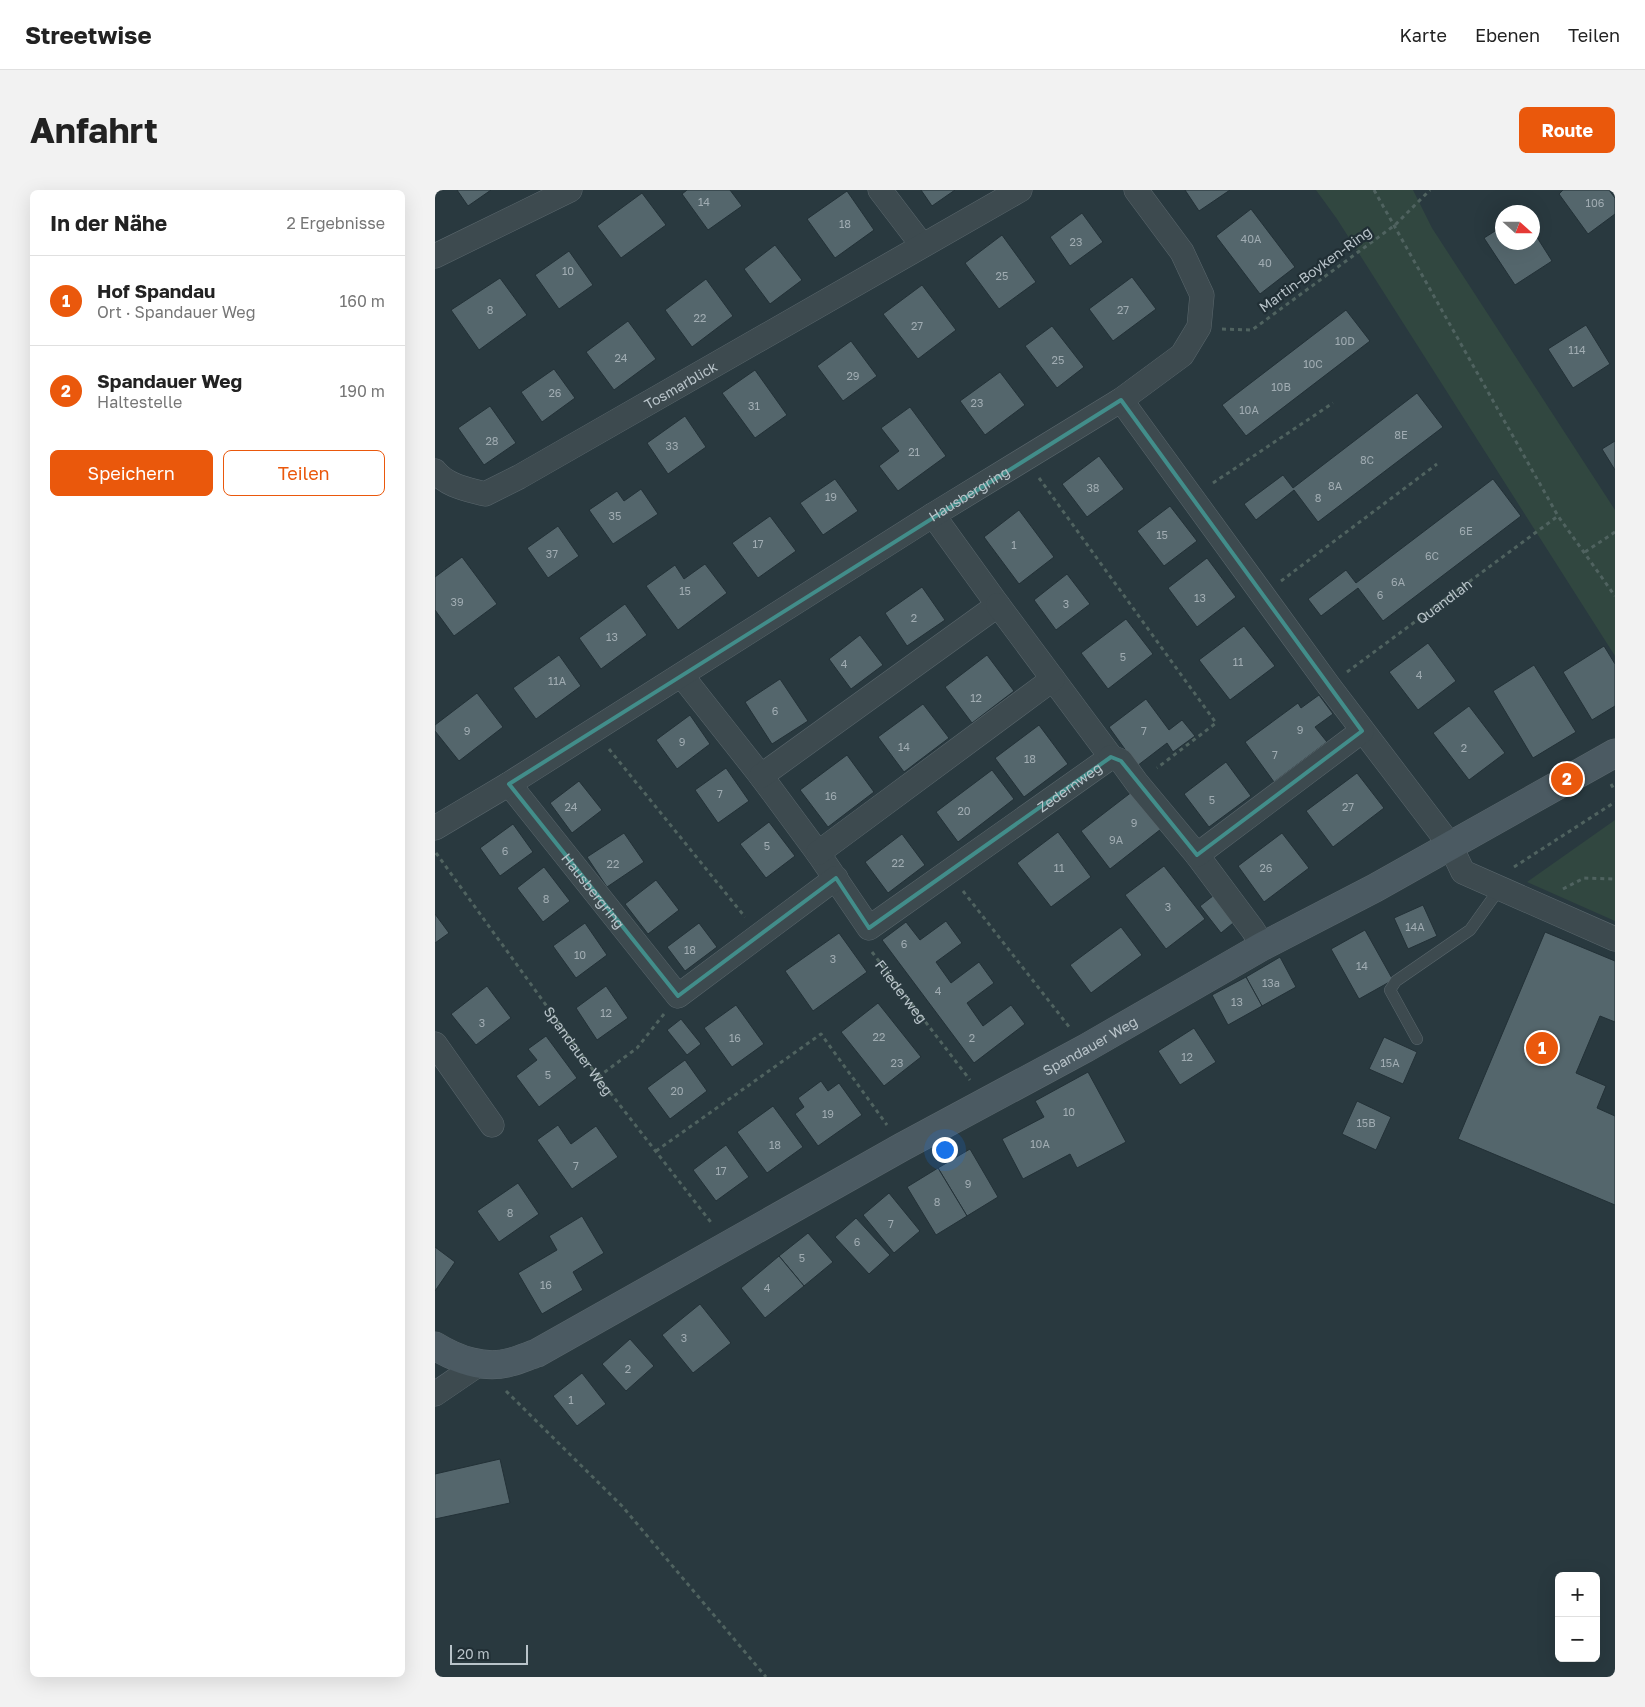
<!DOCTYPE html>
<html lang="de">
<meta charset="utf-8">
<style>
:root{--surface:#fff;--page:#f2f2f2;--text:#222;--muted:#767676;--line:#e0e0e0;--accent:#ea580c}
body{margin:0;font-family:"Golos Text",sans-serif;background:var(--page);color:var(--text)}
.controls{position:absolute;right:15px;bottom:15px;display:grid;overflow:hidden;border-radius:8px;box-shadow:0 5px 20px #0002}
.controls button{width:45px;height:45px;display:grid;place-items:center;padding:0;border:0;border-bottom:1px solid var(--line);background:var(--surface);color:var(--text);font:25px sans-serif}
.compass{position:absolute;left:1060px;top:15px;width:45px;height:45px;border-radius:50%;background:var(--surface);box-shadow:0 5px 20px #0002;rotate:111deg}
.scale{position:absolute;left:15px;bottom:12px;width:78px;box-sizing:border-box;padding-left:5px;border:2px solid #b9c4ca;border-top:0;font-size:14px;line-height:18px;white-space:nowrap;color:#b9c4ca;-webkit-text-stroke:4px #212f35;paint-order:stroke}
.you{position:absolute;left:509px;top:959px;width:18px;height:18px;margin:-12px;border:4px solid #fff;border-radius:50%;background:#1a73e8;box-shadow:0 0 0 8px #1a73e833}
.badge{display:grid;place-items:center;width:32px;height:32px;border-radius:50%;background:var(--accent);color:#fff;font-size:16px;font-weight:700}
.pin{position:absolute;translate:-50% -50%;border:2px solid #fff;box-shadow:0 1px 5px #0006}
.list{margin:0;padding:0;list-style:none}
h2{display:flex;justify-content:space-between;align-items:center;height:65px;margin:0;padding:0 20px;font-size:21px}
h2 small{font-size:16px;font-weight:400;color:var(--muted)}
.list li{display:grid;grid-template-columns:32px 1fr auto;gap:15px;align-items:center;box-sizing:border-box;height:90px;padding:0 20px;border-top:1px solid var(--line)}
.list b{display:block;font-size:19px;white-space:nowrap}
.list p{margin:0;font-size:16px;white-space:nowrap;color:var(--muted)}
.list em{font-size:16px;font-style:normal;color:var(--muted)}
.actions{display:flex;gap:10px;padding:15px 20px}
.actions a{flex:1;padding:11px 0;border:1px solid var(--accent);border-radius:8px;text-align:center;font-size:18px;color:var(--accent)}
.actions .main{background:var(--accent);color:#fff}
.map{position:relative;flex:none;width:1180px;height:1487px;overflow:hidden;border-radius:8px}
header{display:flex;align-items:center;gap:30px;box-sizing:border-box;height:70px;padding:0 25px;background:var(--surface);border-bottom:1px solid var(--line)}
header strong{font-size:24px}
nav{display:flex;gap:28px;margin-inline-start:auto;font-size:18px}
.intro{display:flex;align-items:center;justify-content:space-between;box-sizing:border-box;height:120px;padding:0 30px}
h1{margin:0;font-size:35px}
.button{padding:12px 22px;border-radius:8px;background:var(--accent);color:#fff;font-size:18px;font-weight:700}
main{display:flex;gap:30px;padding:0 30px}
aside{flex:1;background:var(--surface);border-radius:8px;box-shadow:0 5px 20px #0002}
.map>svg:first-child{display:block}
.green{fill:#314740}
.building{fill:#54666c;stroke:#233137}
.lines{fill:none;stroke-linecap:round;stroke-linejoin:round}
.lane-casing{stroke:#5a676d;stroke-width:12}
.street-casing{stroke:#5a676d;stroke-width:25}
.secondary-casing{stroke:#5a676d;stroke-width:29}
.path{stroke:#506360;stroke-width:3;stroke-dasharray:4 4;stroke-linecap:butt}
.lane{stroke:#3d4a4f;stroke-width:11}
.street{stroke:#3d4a4f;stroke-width:24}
.secondary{stroke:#4b5a62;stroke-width:28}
.marked{fill:none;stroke:#428d8a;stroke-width:4;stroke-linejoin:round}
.labels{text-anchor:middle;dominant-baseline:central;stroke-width:4.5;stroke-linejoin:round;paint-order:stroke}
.number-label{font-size:11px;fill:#a0acb2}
.street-label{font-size:14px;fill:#b9c4ca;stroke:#212f35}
</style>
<header>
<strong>Streetwise</strong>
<nav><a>Karte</a><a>Ebenen</a><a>Teilen</a></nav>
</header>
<div class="intro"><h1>Anfahrt</h1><a class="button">Route</a></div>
<main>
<aside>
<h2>In der Nähe<small>2 Ergebnisse</small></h2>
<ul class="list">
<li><span class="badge">1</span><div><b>Hof Spandau</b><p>Ort · Spandauer Weg</p></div><em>160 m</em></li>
<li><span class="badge">2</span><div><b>Spandauer Weg</b><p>Haltestelle</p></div><em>190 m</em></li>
</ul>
<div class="actions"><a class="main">Speichern</a><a>Teilen</a></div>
</aside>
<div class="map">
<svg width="1180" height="1487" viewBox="0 0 1180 1487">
<rect width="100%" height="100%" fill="#29393f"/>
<g class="green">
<polygon points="881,0 978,0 997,38 1180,320 1180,466 902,29"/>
<polygon points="1180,630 1180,731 1092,692"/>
</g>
<g class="building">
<polygon points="22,0 56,0 33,16"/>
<polygon points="252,0 295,0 307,16 273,40 247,4"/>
<polygon points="486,0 520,0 497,16"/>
<polygon points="750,0 795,0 764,21"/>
<polygon points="1128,0 1174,0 1180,8 1180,24 1153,44 1124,4"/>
<polygon points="412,1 439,40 400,68 372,29"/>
<polygon points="207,3 231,35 186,68 162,36"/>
<polygon points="816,19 860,77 825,104 781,46"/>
<polygon points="647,23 668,52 635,76 615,47"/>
<polygon points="1068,36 1068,52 1098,52 1098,41 1117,71 1080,95 1049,48"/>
<polygon points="567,45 601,92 564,119 530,73"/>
<polygon points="340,55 367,90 335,114 309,79"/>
<polygon points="134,61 158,95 124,119 100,85"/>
<polygon points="697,87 721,119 678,151 654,119"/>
<polygon points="65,88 92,125 44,160 16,120"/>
<polygon points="271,89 298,126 257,157 230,120"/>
<polygon points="487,95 521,140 483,169 448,124"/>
<polygon points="911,120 935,151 811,246 787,215"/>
<polygon points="193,131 221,169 179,200 151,162"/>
<polygon points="1151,135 1175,174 1138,198 1113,159"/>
<polygon points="617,136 649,177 622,198 590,156"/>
<polygon points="416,151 442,186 408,211 382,176"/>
<polygon points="119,179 140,208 107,232 86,202"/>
<polygon points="320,180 352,225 320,248 287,203"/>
<polygon points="565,182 590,215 550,245 525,211"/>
<polygon points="982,203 1008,237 883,332 859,300 821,330 809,314 848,285 858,298"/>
<polygon points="55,216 81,253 49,275 23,238"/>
<polygon points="475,217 511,266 463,301 444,276 464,261 446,238"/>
<polygon points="250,226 271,257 233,284 212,253"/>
<polygon points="1180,251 1180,280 1167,259"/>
<polygon points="664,266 689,299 652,327 627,294"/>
<polygon points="400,289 423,321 388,345 365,313"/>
<polygon points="1058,289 1086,326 948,431 923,398 886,426 873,409 911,380 921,393"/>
<polygon points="206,299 223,324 178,354 154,320 182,301 189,311"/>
<polygon points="735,316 762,351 729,376 702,341"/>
<polygon points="584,320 619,367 584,394 549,347"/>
<polygon points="335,326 361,361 323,388 297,353"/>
<polygon points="123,336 144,366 113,388 92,358"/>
<polygon points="27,367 62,414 19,446 0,420 0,387"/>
<polygon points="772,368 801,407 762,437 733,398"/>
<polygon points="270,374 292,403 243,440 211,396 240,375 249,389"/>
<polygon points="632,384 655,414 621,440 599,410"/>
<polygon points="487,397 510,430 472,456 450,423"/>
<polygon points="190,414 212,445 166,479 144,448"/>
<polygon points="691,429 718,464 673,499 646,463"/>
<polygon points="809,436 840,476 795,510 764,470"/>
<polygon points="425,445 448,475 416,499 394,469"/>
<polygon points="993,453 1021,491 983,520 954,482"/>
<polygon points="1169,456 1180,474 1180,516 1157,530 1128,482"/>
<polygon points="124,465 146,496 101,529 78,498"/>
<polygon points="552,465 579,501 537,533 510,497"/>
<polygon points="1099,475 1141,542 1098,568 1058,501"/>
<polygon points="345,489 373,531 337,554 310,512"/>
<polygon points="42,503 68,537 24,571 0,541 0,535"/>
<polygon points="884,505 898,524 880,537 892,552 839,592 810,552 863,513 866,518"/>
<polygon points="711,509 734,540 747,530 760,546 738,562 732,553 702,576 674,537"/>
<polygon points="488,514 514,548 469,582 443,547"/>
<polygon points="1034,516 1070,563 1034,590 998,543"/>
<polygon points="255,525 275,554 242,579 221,550"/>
<polygon points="604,535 633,574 589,607 560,568"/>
<polygon points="412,565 439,602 393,637 365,600"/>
<polygon points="791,572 816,606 774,637 749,604"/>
<polygon points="291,578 314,611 283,633 260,600"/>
<polygon points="557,580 579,609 523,652 501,622"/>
<polygon points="922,583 949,618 898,657 871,621"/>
<polygon points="144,591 167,620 137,643 115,613"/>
<polygon points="698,601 726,639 675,679 646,641"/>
<polygon points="334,632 360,666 331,688 305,654"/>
<polygon points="78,634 98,662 65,686 45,658"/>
<polygon points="623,642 656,687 616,717 582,673"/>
<polygon points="189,643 209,672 172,697 152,667"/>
<polygon points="847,643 874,678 829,712 803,676"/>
<polygon points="467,644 490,675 453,703 430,672"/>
<polygon points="729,676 770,729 731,759 690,705"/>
<polygon points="109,677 135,711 108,732 82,698"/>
<polygon points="221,690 244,720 213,744 190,714"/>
<polygon points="783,702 803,729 786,743 765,716"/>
<polygon points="988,715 1002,746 973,759 959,728"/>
<polygon points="0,724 14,743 0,753"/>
<polygon points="511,731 527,753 501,772 516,793 544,772 559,793 532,813 548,836 576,815 590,834 539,873 447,750 471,732 485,750"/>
<polygon points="150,733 172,765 141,788 118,756"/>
<polygon points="264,733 282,757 250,781 232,757"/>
<polygon points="686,737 707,765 656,803 635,775"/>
<polygon points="930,740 958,790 924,809 896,759"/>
<polygon points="1110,742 1180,771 1180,832 1165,826 1141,883 1171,896 1162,918 1180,926 1180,1015 1023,949"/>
<polygon points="404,743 432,782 378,821 350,781"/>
<polygon points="845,767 861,797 827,816 811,787"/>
<polygon points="811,787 827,816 793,835 777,805"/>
<polygon points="52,796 76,828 41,855 16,824"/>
<polygon points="171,796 193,828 162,850 141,818"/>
<polygon points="443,813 486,867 449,896 406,842"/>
<polygon points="301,815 329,854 297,877 269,838"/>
<polygon points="246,829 266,854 252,865 232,840"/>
<polygon points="759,838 781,872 745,895 723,861"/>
<polygon points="111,846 142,888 104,917 81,886 102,870 93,859"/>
<polygon points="949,847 982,862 968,894 934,879"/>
<polygon points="250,870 272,901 235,929 212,898"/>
<polygon points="653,882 691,952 642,978 635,964 588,989 567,949 609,927 600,911"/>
<polygon points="386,891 393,901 404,893 427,925 383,956 360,924 369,917 363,908"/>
<polygon points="922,911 956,927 941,960 907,944"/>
<polygon points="338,916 368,957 332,983 302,942"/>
<polygon points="123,935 136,954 161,936 183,967 137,999 102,950"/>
<polygon points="291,955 314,987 281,1011 258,980"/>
<polygon points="535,959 563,1007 532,1026 503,978"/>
<polygon points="503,978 532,1026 501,1045 472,997"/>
<polygon points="83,993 104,1024 64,1052 42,1021"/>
<polygon points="454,1003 485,1041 459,1063 428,1025"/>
<polygon points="147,1026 169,1063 138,1082 148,1100 107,1124 83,1083 122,1060 114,1046"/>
<polygon points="421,1028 455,1065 434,1084 400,1047"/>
<polygon points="373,1043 398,1072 369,1096 344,1066"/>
<polygon points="0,1057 20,1072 0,1101"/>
<polygon points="344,1066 369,1096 330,1128 306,1098"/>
<polygon points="265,1114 296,1153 258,1183 227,1145"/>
<polygon points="195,1149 219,1176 191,1201 167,1174"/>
<polygon points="147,1183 171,1214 142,1236 118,1206"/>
<polygon points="65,1269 75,1313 0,1329 0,1284"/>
</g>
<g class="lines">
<g class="lane-casing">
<polyline id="lane" points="982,849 955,800 961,791 1035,740 1065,698"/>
</g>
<g class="street-casing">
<g id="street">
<polyline points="445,0 487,55"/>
<polyline points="0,66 135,0"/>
<polyline points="686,210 894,496 1015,655 1028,682 1180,749"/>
<path id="s4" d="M0,281C12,296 32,299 50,304L84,287L585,0"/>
<path id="s5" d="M247,486L326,586L383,663L434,738L676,567L618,489"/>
<polyline points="676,567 686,571 702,593 762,665 818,740 828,756"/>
<polyline points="326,586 563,415 498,325"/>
<path id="s6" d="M74,594L243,806L401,688"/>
<path id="s7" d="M0,638L74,594L498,325L686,210L747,165L764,137L767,105L747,62L701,0"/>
<polyline points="383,663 618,489 563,415"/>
<polyline points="762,665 927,541"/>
<polyline points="0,854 57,935"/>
<polyline points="0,1204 44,1174"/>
</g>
</g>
<g class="secondary-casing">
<g id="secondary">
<path id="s8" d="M0,1156C21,1169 50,1180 76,1172C84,1170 93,1166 102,1163L467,957L651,858L828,756L940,698L1180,563"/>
</g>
</g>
<g class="path">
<polyline points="939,0 1123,326 1180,406"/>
<polyline points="787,139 817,140 960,35 995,0"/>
<polyline points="604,288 781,533 722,578"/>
<polyline points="778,293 898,213"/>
<polyline points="1150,362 1180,342"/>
<polyline points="846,391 1002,274"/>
<path id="s1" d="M912,482L1123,326"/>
<polyline points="174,559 310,727"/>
<polyline points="1176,594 1180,601"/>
<path id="s2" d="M1,663L163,887L278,1035"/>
<polyline points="1079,677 1180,612"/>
<polyline points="1128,699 1149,688 1180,689"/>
<polyline points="528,701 635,838"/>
<path id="s3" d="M437,762L535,890"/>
<polyline points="163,887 202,858 229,824"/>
<polyline points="221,961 386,844 452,935"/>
<polyline points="71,1201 187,1316 331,1487"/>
</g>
<use href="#lane" class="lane"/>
<use href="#street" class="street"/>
<use href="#secondary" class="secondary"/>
</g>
<path class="marked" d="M686,210L927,541L762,665L686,571L676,567L434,738L401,688L243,806L74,594Z"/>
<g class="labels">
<g class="number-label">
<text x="269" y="11">14</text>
<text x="1160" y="12">106</text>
<text x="410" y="33">18</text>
<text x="816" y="48">40A</text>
<text x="641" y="51">23</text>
<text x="830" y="72">40</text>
<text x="133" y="80">10</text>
<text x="567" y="85">25</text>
<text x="55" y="119">8</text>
<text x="688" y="119">27</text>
<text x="265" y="127">22</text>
<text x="482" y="135">27</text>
<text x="910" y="150">10D</text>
<text x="1142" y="159">114</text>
<text x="186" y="167">24</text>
<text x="623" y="169">25</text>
<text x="878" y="173">10C</text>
<text x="418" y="185">29</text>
<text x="846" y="196">10B</text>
<text x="120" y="202">26</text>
<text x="542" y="212">23</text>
<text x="319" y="215">31</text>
<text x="814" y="219">10A</text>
<text x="966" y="244">8E</text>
<text x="57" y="250">28</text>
<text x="237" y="255">33</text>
<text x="479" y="261">21</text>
<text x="932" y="269">8C</text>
<text x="900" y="295">8A</text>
<text x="658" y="297">38</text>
<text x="396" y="306">19</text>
<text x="883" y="307">8</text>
<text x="180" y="325">35</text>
<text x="1031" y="340">6E</text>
<text x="727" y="344">15</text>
<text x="323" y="353">17</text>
<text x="579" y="354">1</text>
<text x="117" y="363">37</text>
<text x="997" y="365">6C</text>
<text x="963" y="391">6A</text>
<text x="250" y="400">15</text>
<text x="945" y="404">6</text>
<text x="765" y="407">13</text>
<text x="22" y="411">39</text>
<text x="631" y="413">3</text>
<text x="479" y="427">2</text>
<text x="177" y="446">13</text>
<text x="688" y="466">5</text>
<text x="803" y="471">11</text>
<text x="409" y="473">4</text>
<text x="984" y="484">4</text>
<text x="122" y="490">11A</text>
<text x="541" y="507">12</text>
<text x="340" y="520">6</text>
<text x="865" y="539">9</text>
<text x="32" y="540">9</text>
<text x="709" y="540">7</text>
<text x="247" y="551">9</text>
<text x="469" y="556">14</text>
<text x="1029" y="557">2</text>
<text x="840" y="564">7</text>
<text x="595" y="568">18</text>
<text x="285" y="603">7</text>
<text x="396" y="605">16</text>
<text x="777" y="609">5</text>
<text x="136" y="616">24</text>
<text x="913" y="616">27</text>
<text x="529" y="620">20</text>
<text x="699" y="632">9</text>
<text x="681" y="649">9A</text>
<text x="332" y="655">5</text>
<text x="70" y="660">6</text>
<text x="463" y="672">22</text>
<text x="178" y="673">22</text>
<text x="624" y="677">11</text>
<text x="831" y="677">26</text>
<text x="111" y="708">8</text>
<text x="733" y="716">3</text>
<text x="980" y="736">14A</text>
<text x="469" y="753">6</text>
<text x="255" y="759">18</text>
<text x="145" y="764">10</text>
<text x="398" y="768">3</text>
<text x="927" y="775">14</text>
<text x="836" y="792">13a</text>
<text x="503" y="800">4</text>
<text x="802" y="811">13</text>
<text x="171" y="822">12</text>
<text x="47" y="832">3</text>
<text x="444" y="846">22</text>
<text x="300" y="847">16</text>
<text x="537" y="847">2</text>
<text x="752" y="866">12</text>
<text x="462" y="872">23</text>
<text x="955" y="872">15A</text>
<text x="113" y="884">5</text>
<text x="242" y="900">20</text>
<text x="634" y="921">10</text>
<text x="393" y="923">19</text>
<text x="931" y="932">15B</text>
<text x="605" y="953">10A</text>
<text x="340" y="954">18</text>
<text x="141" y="975">7</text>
<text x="286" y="980">17</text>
<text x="533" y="993">9</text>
<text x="502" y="1011">8</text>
<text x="75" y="1022">8</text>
<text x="456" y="1033">7</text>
<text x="422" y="1051">6</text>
<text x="367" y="1067">5</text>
<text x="111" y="1094">16</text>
<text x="332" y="1097">4</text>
<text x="249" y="1147">3</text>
<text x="193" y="1178">2</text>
<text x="136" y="1209">1</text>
</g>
<g class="street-label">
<text transform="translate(880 79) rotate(-36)">Martin-Boyken-Ring</text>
<text stroke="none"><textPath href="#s4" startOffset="280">Tosmarblick</textPath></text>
<text stroke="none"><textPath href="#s7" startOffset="630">Hausbergring</textPath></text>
<text stroke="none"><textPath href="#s1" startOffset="120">Quandlah</textPath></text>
<text stroke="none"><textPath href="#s5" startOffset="559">Zedernweg</textPath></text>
<text stroke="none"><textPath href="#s6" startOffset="136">Hausbergring</textPath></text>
<text stroke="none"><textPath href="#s3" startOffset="49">Fliederweg</textPath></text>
<text stroke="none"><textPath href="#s8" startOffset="740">Spandauer Weg</textPath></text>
<text stroke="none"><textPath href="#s2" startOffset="244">Spandauer Weg</textPath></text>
</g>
</g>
</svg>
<div class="controls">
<button>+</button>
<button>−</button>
</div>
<svg class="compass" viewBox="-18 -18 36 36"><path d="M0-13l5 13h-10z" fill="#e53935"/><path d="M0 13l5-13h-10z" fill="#767676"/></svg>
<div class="scale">20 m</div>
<div class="you"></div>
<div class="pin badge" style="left:1107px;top:858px">1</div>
<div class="pin badge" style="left:1132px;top:589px">2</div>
</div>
</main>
